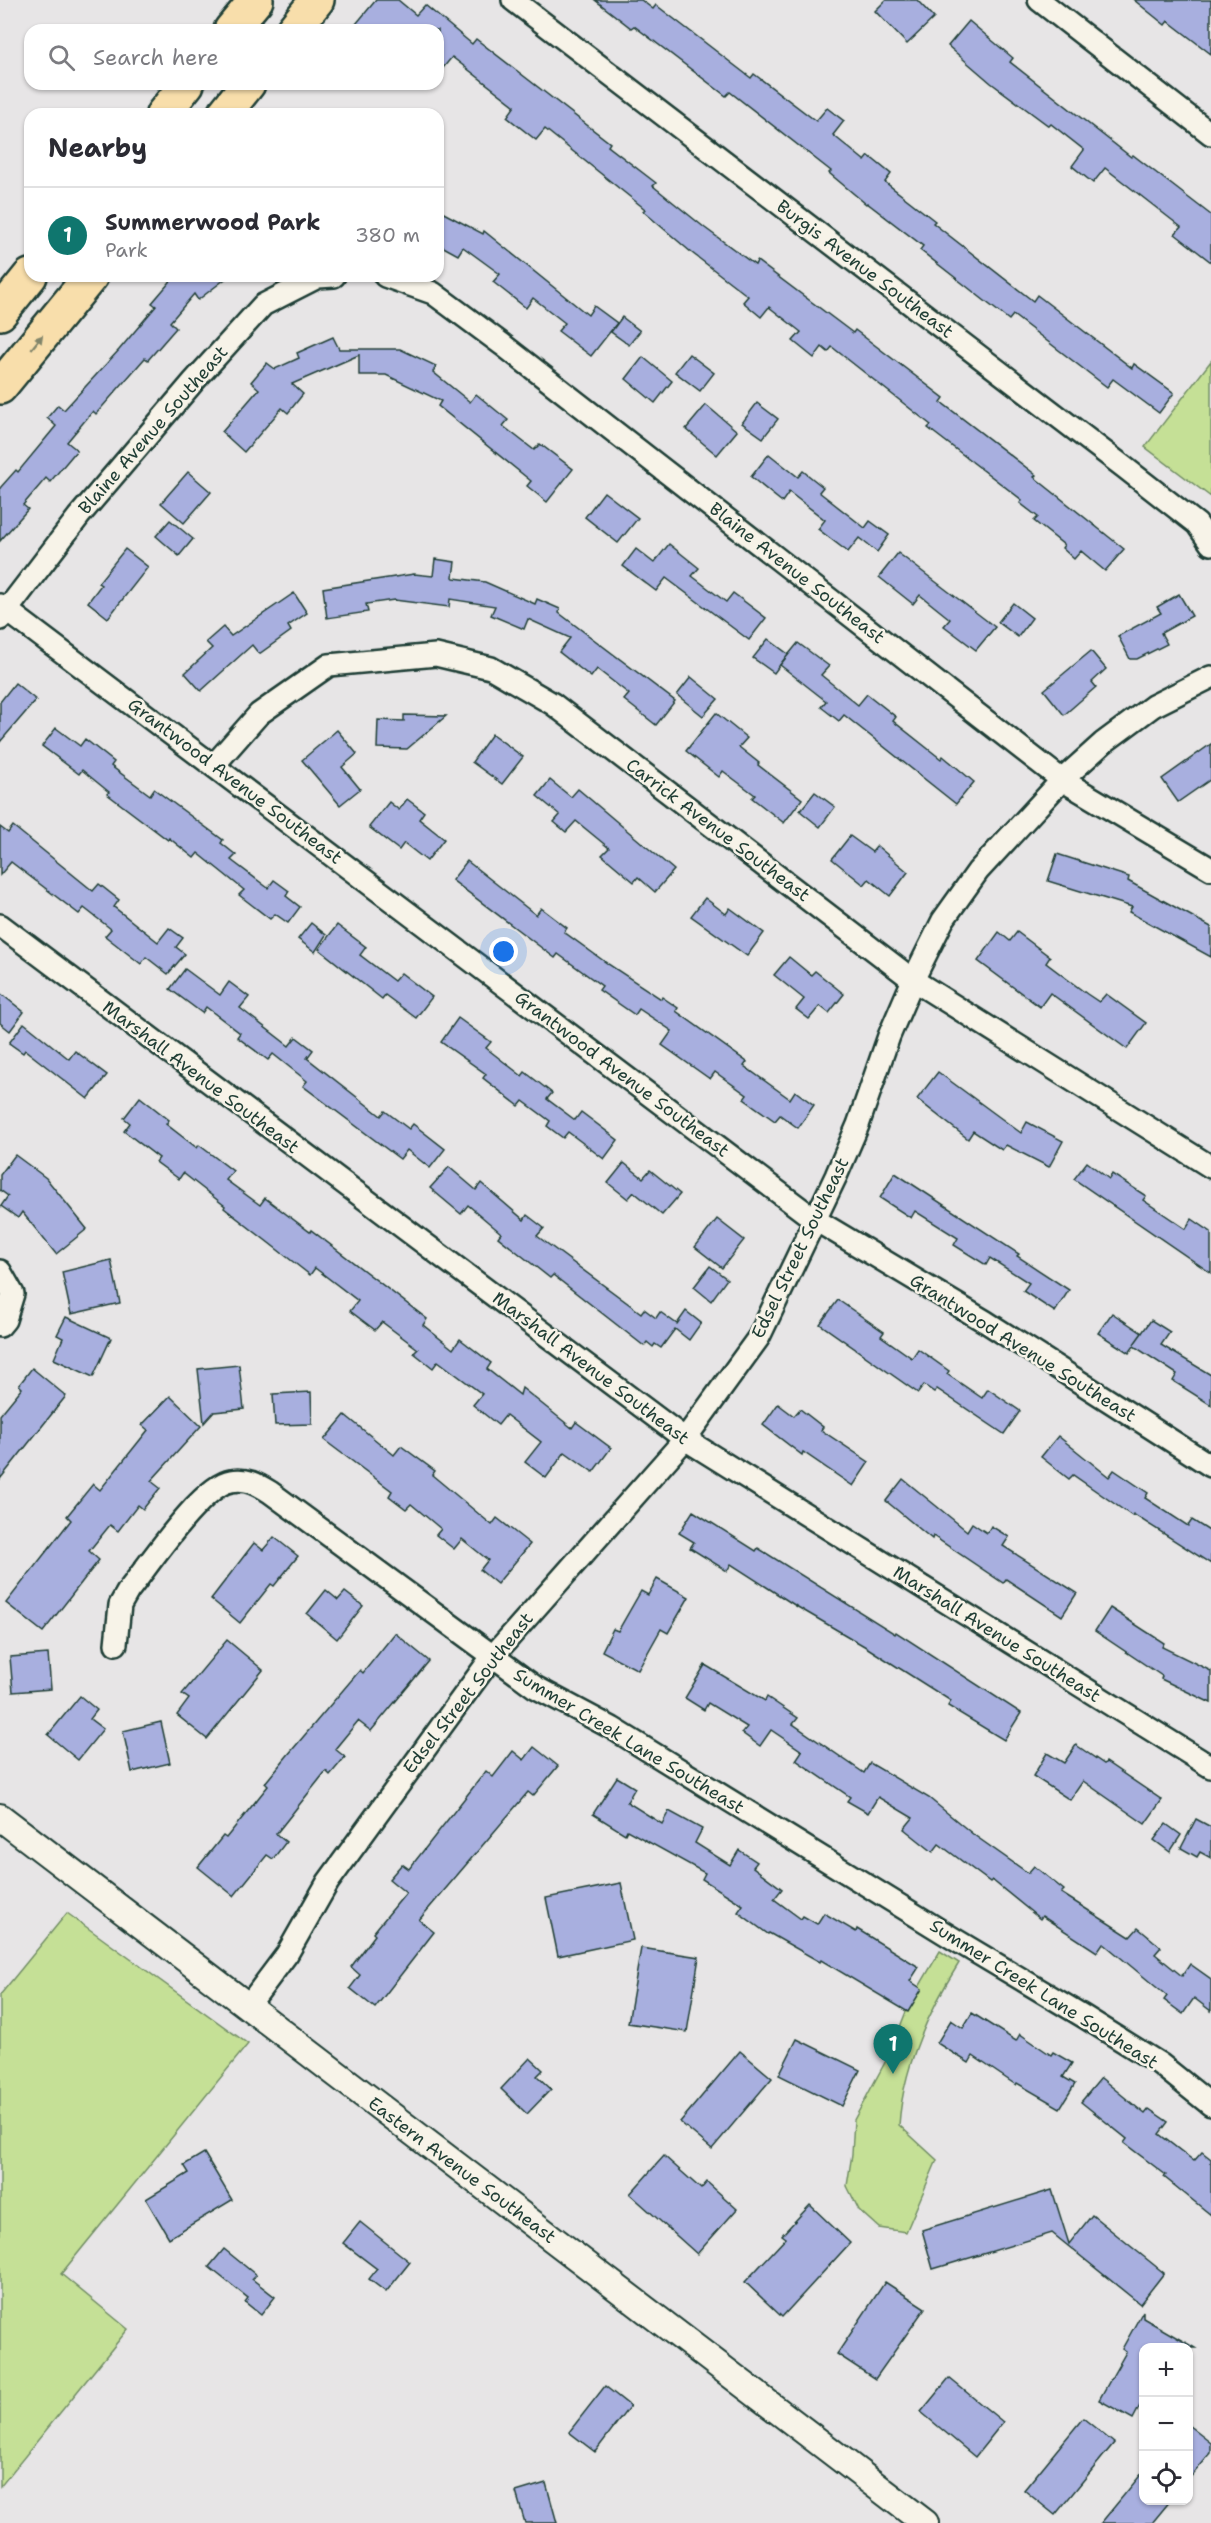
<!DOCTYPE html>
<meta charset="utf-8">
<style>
:root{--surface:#fff;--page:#f2f2f3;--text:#2b2b33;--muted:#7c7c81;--line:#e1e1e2;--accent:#0f766e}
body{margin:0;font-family:"Shantell Sans",sans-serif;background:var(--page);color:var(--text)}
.controls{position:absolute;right:18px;bottom:18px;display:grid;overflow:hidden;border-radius:12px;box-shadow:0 2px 4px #0004}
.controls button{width:54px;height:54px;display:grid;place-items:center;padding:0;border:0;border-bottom:2px solid var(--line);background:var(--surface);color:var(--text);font:30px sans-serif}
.you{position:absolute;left:504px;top:952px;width:21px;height:21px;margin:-15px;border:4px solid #fff;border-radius:50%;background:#1a73e8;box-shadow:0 0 0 9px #1a73e833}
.badge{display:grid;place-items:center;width:39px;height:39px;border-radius:50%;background:var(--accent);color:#fff;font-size:20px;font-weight:700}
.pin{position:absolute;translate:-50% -50px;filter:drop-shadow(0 2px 3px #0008)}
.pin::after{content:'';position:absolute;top:32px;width:21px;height:18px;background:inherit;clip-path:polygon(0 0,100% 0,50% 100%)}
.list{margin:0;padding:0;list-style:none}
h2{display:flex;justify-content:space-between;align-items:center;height:78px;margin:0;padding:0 24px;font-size:26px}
h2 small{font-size:20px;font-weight:400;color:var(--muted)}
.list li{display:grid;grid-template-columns:39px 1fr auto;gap:18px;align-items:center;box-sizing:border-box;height:96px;padding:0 24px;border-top:2px solid var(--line)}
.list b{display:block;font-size:22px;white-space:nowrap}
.list p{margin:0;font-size:20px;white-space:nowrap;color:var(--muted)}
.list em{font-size:20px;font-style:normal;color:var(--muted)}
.icon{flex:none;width:33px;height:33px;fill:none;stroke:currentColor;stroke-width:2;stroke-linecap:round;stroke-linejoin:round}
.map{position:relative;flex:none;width:1211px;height:2523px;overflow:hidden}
.search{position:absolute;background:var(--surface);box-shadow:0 2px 4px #0004;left:24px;top:24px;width:420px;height:66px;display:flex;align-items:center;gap:15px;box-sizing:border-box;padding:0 21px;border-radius:18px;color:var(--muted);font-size:22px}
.panel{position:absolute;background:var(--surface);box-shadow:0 2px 4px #0004;left:24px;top:108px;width:420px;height:174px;border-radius:18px}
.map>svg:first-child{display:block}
.green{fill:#c5e096;stroke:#728e65;stroke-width:1.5}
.building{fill:#a8afdf;stroke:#1f3d34;stroke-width:1.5}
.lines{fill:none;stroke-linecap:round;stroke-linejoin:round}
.minor-casing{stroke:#1f3d34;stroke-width:26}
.tertiary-casing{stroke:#1f3d34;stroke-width:30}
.primary-casing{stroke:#1f3d34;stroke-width:38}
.minor{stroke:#f7f3e8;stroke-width:21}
.tertiary{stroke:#f7f3e8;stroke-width:26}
.primary{stroke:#f8deab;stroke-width:33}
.oneway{fill:#81856a}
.labels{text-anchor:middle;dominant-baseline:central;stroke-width:5;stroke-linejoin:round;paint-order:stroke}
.street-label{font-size:18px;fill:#1f3d34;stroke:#f7f3e8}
</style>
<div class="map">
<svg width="1211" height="2523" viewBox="0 0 1211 2523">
<rect width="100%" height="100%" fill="#e7e5e6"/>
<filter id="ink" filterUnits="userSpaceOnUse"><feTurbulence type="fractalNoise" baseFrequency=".0167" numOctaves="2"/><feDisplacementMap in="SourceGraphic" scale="12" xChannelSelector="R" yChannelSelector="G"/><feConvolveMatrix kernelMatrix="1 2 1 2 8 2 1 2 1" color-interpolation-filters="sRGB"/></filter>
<g filter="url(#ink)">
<g class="green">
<polygon points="1211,361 1211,497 1145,447"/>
<polygon points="67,1913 248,2044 61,2274 128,2329 0,2487 0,1995"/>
<path d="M940,1951L959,1963C928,2012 903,2067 899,2125L937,2160L906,2232L879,2228L859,2210L847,2186L852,2154L854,2120L889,2055L909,2004Z"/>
</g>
<g class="building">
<polygon points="376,0 398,0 416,15 425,5 472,44 476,39 610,143 608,146 656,183 653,186 705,228 755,265 757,261 853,333 855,330 944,398 941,402 1036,475 1034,477 1124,549 1105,571 1081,551 1074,559 1062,548 1064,545 1034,521 1038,517 1020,503 1022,500 928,428 931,425 832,347 828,352 822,347 814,358 793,341 801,332 769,307 761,317 743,302 748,296 692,253 643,211 645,209 545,129 536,140 507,117 515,106 452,57 438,74 438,30 351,30"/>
<polygon points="595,0 641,0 653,9 656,5 751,78 754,74 816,121 827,108 844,121 833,135 865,161 869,156 891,174 885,182 935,221 933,223 1033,301 1037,295 1132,368 1134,364 1174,393 1159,413 1113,379 1107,387 1013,315 1009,320 966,286 920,250 923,246 867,203 866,204 829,173 831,171 730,92 726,96 634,26 631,28"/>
<polygon points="886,0 917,0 934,18 907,44 875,11"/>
<polygon points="1134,0 1211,0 1211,54 1168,21 1165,25"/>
<polygon points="969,21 1013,58 1010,62 1131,157 1133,155 1211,215 1211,262 1175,234 1181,227 1105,168 1093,183 1072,166 1084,150 1051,124 1049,126 991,83 948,46"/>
<polygon points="438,210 483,234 484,231 588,315 594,306 617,323 591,356 558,331 565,323 533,298 526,308 493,282 500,274 463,247 458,255 438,244"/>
<polygon points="175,276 229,276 198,300 194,294 170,322 176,328 148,360 145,358 96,414 93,411 67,442 77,450 50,482 46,478 23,505 28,509 0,541 0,488 16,470 18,472 56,426 47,418 58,405 64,410 119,350 156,306 152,303"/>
<polygon points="622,317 640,331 629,345 611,332"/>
<polygon points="333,337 339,349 400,349 436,366 433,372 470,402 476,394 508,420 503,426 534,450 540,444 573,469 547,502 527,486 531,481 438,406 441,401 386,375 359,375 359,355 292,384 303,394 288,413 282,408 244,452 222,432 259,389 251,382 267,363 275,369 299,358 297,353"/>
<polygon points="689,354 714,373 700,391 675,372"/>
<polygon points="643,357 672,381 655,403 626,379"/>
<polygon points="757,403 778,419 763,438 742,423"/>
<polygon points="706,405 737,431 717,455 686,429"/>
<polygon points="769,454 798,477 803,471 823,487 819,492 865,528 870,521 889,535 877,552 859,538 848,552 818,529 825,520 789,492 782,502 751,477"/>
<polygon points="188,472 211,492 184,523 161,503"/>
<polygon points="604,492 638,518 618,543 585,517"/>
<polygon points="170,520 193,539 179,556 156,536"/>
<polygon points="669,544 699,568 692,576 726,602 733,593 766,618 749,640 666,578 656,591 623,566 636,549 654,563"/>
<polygon points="125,549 148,567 108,618 88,602 101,585 98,583"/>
<polygon points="898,553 995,627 976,650 944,626 950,619 920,595 913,604 879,577"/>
<polygon points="435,559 455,562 453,577 454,578 485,582 535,604 537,599 560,609 559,613 675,701 656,725 624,700 629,694 597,669 591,677 559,652 570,638 528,619 524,629 491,615 495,606 450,599 449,607 394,600 366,604 368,612 327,618 323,588 414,574 433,576"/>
<polygon points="294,593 307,613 288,626 291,631 259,654 252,645 201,691 185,673 212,648 206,642 223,627 231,636"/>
<polygon points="1179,594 1192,616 1161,633 1167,644 1137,659 1130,659 1118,636 1161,613 1157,607"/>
<polygon points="1013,603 1032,618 1018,637 998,622"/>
<polygon points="768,639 788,654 774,673 753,658"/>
<polygon points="798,643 829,666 821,675 858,705 867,694 896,717 893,721 941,759 943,756 974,782 956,804 844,715 839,721 821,707 826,701 780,665"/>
<polygon points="1091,651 1106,669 1092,682 1096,687 1064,715 1044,690"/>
<polygon points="691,677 718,699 703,716 677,695"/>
<polygon points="15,683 36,700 0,742 0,702"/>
<polygon points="716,713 747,738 739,747 759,763 758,765 802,799 784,823 752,798 755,795 723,771 719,777 686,751"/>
<polygon points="404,715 446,716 407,749 377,748 378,720 404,721"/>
<polygon points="56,728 80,746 85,739 114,762 111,766 150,795 154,789 223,840 221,843 236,855 231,860 268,888 274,880 289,891 286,896 300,907 288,923 275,914 270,919 239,895 244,890 198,853 194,858 169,838 168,840 107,794 109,792 82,770 79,774 42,746"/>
<polygon points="337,730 357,754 342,767 360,789 340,805 302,760"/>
<polygon points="492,734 523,757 502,784 472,762"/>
<polygon points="1211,744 1211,779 1178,802 1162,779"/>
<polygon points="550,780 571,797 578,789 674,870 655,892 638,877 634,882 602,855 609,848 576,821 566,832 554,822 560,815 537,796"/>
<polygon points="815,792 835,807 820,827 800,811"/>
<polygon points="407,799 424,812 419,819 444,839 427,861 404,843 399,850 369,827 389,802 399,810"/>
<polygon points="13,826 93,891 99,884 119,900 114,907 158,942 169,928 183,938 176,947 185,954 168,974 146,957 141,964 105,936 111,929 84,908 79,914 11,862 0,875 0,827 8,833"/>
<polygon points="850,836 872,852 877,846 908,872 890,896 869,879 864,885 832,859"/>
<polygon points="1057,854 1129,877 1128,881 1211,927 1211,957 1129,912 1132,907 1048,881"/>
<polygon points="467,861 536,915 541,908 567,928 564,932 608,964 661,999 662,997 678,1008 676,1011 747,1062 744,1066 790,1099 795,1091 814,1105 798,1128 780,1115 775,1121 744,1099 747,1095 715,1072 710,1079 662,1045 672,1031 639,1009 635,1015 599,990 602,986 558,954 555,958 452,880"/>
<polygon points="705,898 726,914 730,908 764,933 747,956 691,916"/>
<polygon points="311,923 326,935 315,952 298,939"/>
<polygon points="337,925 366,947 360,955 394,981 401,973 432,997 416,1018 385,995 382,999 319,949"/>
<polygon points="999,932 1010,941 1017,932 1050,957 1046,963 1087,994 1099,1002 1106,994 1146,1023 1127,1049 1050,993 1040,1007 978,961"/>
<polygon points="789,957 811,975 815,971 844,994 829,1013 820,1006 809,1019 796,1009 804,999 774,975"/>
<polygon points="185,969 220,995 229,982 249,997 240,1008 289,1046 296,1037 313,1050 307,1058 381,1116 385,1111 409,1129 413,1124 445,1149 430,1168 407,1150 400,1159 303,1086 307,1081 273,1054 268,1060 237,1037 240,1033 206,1007 202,1013 170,989"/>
<polygon points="0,993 24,1012 10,1031 0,1023"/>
<polygon points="458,1018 491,1042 486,1048 522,1076 525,1072 552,1093 547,1099 575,1120 581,1112 618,1140 604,1159 568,1132 563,1138 547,1126 550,1121 523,1101 519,1106 483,1078 486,1074 441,1042"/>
<polygon points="24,1023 69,1059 75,1051 107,1075 88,1099 25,1050 23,1053 9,1043"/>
<polygon points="938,1072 1021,1133 1027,1122 1063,1141 1049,1167 1006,1145 1002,1150 973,1131 968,1139 917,1099"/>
<polygon points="140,1097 169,1120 166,1124 197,1148 199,1145 233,1171 226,1180 260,1205 265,1198 310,1232 311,1230 427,1319 423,1325 453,1349 460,1339 491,1363 487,1369 520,1395 522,1388 572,1428 576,1422 611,1448 593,1472 565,1452 546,1478 525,1462 541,1442 506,1415 498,1425 473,1405 482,1394 438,1361 433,1368 414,1353 418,1349 382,1322 375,1330 350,1311 358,1301 315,1268 310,1275 224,1208 225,1206 183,1173 179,1179 156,1162 159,1158 124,1131 130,1123 124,1118"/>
<polygon points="15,1155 46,1178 87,1229 56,1254 22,1212 18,1218 1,1206 8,1196 0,1190 0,1175"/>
<polygon points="1087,1162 1109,1179 1112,1174 1146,1196 1143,1200 1186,1229 1192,1219 1211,1232 1211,1273 1074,1179"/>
<polygon points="624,1163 643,1178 650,1170 680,1194 662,1215 634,1192 628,1199 608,1183"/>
<polygon points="449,1167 476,1190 481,1183 524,1220 527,1215 544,1228 537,1236 641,1313 644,1309 656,1318 660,1312 677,1324 686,1311 701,1323 689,1340 675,1329 661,1348 655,1344 653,1347 647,1342 644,1346 553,1275 550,1278 498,1237 501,1233 468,1205 461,1214 430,1188"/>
<polygon points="895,1173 1019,1254 1017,1256 1069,1290 1055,1312 1023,1291 1029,1283 990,1258 986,1265 954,1245 958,1238 915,1211 911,1218 880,1198"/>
<polygon points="717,1219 744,1240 722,1268 695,1247"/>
<polygon points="111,1260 120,1303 71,1314 62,1272"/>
<polygon points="710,1266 727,1279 711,1301 694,1287"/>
<polygon points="838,1300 884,1332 881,1336 912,1358 918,1349 949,1371 947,1374 982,1398 988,1389 1020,1411 1004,1434 937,1389 934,1392 924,1385 918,1393 820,1324"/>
<polygon points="1112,1313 1142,1333 1134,1344 1151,1320 1170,1332 1161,1345 1211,1375 1211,1405 1173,1381 1177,1374 1134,1346 1129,1353 1098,1333"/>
<polygon points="66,1317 111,1338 93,1377 54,1359 63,1338 57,1335"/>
<polygon points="239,1365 244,1409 214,1412 204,1423 198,1369"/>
<polygon points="32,1368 66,1396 0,1479 0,1415 22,1388 19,1385"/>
<polygon points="311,1392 312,1424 275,1425 273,1394"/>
<polygon points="170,1396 201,1426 151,1481 160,1488 143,1509 138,1505 118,1531 110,1525 89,1551 99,1560 43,1632 6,1603 71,1520 67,1516 93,1484 100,1490 148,1430 142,1425"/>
<polygon points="778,1404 794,1416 800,1409 823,1427 821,1430 869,1462 853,1486 803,1452 802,1455 763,1425"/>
<polygon points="345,1415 394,1455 401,1446 435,1471 432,1475 492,1525 497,1518 530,1544 497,1584 480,1570 488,1560 462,1539 454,1549 436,1535 441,1529 411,1504 406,1509 389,1496 392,1491 324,1440"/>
<polygon points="1058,1436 1109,1477 1114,1470 1148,1493 1145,1498 1188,1526 1192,1520 1211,1532 1211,1564 1133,1514 1132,1516 1073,1475 1069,1479 1041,1457"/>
<polygon points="903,1479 967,1531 972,1523 987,1533 991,1526 1009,1537 1003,1546 1077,1593 1062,1616 1006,1579 1003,1583 933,1536 932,1539 886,1501"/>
<polygon points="693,1511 756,1551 758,1548 895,1634 896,1632 1021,1713 1004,1740 948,1706 951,1701 866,1647 796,1606 731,1564 727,1571 690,1548 694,1542 679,1533"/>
<polygon points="274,1537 298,1556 274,1586 271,1584 240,1623 211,1599 254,1543 263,1550"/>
<polygon points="657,1579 689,1597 668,1633 661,1629 638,1670 602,1651 613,1629 618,1631 641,1591 648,1595"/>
<polygon points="326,1590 338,1600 345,1592 363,1606 337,1639 307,1614"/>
<polygon points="1110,1608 1164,1643 1162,1647 1211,1671 1211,1703 1161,1679 1162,1676 1095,1631"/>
<polygon points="395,1633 429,1661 371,1731 358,1721 335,1749 345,1757 330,1775 326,1771 276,1834 286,1842 273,1859 267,1855 234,1896 198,1867 223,1836 226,1838 268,1786 265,1783 287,1756 360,1670 363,1673"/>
<polygon points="227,1640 263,1670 207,1739 177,1715 189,1699 182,1694"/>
<polygon points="48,1654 51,1689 13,1692 10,1657"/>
<polygon points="705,1665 765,1701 767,1697 798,1718 793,1724 864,1773 870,1763 929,1798 974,1835 1028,1873 1034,1866 1064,1890 1061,1893 1130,1937 1138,1928 1161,1947 1155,1954 1182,1976 1190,1964 1211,1979 1211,2011 1194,1998 1183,2014 1164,2000 1167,1996 1103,1943 1097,1952 1042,1916 1040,1919 992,1880 990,1882 939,1844 933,1852 904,1829 913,1818 878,1797 868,1813 847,1801 850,1797 796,1760 802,1751 771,1730 760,1746 742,1733 747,1727 708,1703 704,1710 685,1698"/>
<polygon points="80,1696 97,1710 90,1719 103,1729 78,1760 48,1735"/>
<polygon points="161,1722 170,1763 132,1772 123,1731"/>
<polygon points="1076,1745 1104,1764 1106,1762 1162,1800 1145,1824 1083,1781 1070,1800 1033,1776 1047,1753 1064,1763"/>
<polygon points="534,1747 558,1766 533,1796 528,1792 419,1920 434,1932 375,2008 350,1988 360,1975 351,1967 375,1935 373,1933 406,1893 389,1879 402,1864 409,1869 486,1771 493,1777 513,1751 524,1760"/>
<polygon points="617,1777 635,1788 627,1802 662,1824 669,1811 702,1829 695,1843 730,1865 739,1850 757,1862 753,1867 782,1889 774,1899 801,1919 803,1916 817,1924 824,1913 856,1932 857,1929 919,1967 910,1981 922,1989 908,2012 821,1960 820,1962 769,1933 768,1934 738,1912 743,1905 702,1879 705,1873 627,1830 625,1834 593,1814"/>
<polygon points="1196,1819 1211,1827 1211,1858 1200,1852 1197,1857 1181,1848"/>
<polygon points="1166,1824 1181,1835 1170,1852 1154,1840"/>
<polygon points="621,1883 633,1940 558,1956 546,1898"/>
<polygon points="641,1948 699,1957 687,2032 628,2023"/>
<polygon points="972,2013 1016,2041 1020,2034 1051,2055 1053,2052 1072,2063 1063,2077 1075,2084 1060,2108 1017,2083 1016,2085 973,2056 969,2063 937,2043 951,2020 963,2028"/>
<polygon points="797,2039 860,2070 842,2106 779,2075"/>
<polygon points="740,2051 772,2078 712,2149 680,2122"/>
<polygon points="530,2058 543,2070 537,2076 551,2089 527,2114 501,2089"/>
<polygon points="1101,2078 1145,2114 1149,2109 1168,2122 1159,2134 1194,2161 1202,2152 1211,2159 1211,2215 1164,2177 1166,2175 1124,2143 1127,2139 1081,2102"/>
<polygon points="204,2153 232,2200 169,2238 146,2199 189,2173 184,2165"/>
<polygon points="664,2156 701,2189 707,2182 737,2209 697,2254 630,2194"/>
<polygon points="1052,2190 1069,2244 1092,2215 1164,2273 1140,2304 1052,2233 933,2269 922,2230"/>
<polygon points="810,2205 850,2243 782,2317 745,2282 786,2238 782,2235"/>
<polygon points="360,2222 410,2262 386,2292 369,2279 377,2269 343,2243"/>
<polygon points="224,2249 256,2275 252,2279 275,2297 261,2315 245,2302 248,2298 209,2267"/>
<polygon points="885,2282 925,2308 875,2379 837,2354"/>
<polygon points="1143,2311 1143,2318 1195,2348 1143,2348 1143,2400 1133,2419 1099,2400 1126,2352 1122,2349"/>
<polygon points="949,2378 1003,2422 975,2457 921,2412"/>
<polygon points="605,2386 630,2406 595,2452 569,2432"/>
<polygon points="1083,2418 1114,2443 1055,2515 1024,2490"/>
<polygon points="1188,2425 1211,2443 1211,2453 1188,2480"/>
<polygon points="1143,2472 1143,2500 1171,2500 1152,2523 1101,2523"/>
<polygon points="546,2483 557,2523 525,2523 516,2492"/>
</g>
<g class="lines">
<g class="minor-casing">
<g id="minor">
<polyline points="513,0 1124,467 1197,524 1211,544"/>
<polyline points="1039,0 1211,134"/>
<polyline points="385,276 433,293 503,345 1062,780 1211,869"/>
<polyline points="0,605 814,1219 986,1322 1211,1466"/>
<polyline points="0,619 79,516 194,381 263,305 318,277 334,276"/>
<polyline points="214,765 259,714 329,665 436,655 491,668 553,704 913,980 1211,1167"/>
<polyline points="0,925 685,1439 1211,1767"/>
<polyline points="0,1271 13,1294 5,1320 0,1326"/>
<path d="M116,1644L120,1605L128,1591C148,1566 202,1485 231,1481C247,1478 257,1484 270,1492L535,1687L612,1728L954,1939L1083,2016L1160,2064L1211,2105"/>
<polyline points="248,2006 287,1954 328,1882 492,1657 685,1439 759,1337 836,1176 858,1125 889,1036 913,980 943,920 978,871 1062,780 1103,743 1153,706 1211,677"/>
</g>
</g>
<g class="tertiary-casing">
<polyline id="tertiary" points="0,1817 925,2523"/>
</g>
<g class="primary-casing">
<g id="primary">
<polyline points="231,30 256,0"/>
<polyline points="293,30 317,0"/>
<polyline points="163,114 187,84"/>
<polyline points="224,114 248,84"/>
<polyline points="0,313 30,276"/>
<polyline points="0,387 91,276"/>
</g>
</g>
<use href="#minor" class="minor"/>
<use href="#tertiary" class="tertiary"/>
<use href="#primary" class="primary"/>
</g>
<defs><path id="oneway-solid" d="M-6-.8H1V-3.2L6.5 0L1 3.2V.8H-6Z" transform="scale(1.5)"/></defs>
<use class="oneway" href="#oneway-solid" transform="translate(37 342) rotate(-51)"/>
</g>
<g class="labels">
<g class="street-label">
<text transform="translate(865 269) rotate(37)">Burgis Avenue Southeast</text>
<text transform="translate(153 430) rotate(-49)">Blaine Avenue Southeast</text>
<text transform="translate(797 573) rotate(38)">Blaine Avenue Southeast</text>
<text transform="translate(235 781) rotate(37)">Grantwood Avenue Southeast</text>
<text transform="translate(718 830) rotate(37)">Carrick Avenue Southeast</text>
<text transform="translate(622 1074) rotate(37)">Grantwood Avenue Southeast</text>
<text transform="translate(201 1077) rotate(37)">Marshall Avenue Southeast</text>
<text transform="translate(800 1248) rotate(-64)">Edsel Street Southeast</text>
<text transform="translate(1023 1348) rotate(32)">Grantwood Avenue Southeast</text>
<text transform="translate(591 1368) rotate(37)">Marshall Avenue Southeast</text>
<text transform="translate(997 1634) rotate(32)">Marshall Avenue Southeast</text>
<text transform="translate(468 1693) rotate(-52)">Edsel Street Southeast</text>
<text transform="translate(629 1741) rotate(31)">Summer Creek Lane Southeast</text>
<text transform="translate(1044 1994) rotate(32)">Summer Creek Lane Southeast</text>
<text transform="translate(462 2170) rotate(37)">Eastern Avenue Southeast</text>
</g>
</g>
</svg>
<div class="controls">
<button>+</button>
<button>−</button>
<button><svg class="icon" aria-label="locate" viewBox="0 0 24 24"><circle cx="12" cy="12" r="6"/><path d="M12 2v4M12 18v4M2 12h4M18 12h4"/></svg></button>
</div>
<div class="you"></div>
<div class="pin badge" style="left:893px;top:2074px">1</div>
<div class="search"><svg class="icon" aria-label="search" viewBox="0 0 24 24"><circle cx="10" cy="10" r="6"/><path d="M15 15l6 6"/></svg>Search here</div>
<section class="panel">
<h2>Nearby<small></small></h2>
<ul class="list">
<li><span class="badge">1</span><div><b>Summerwood Park</b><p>Park</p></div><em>380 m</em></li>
</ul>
</section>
</div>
